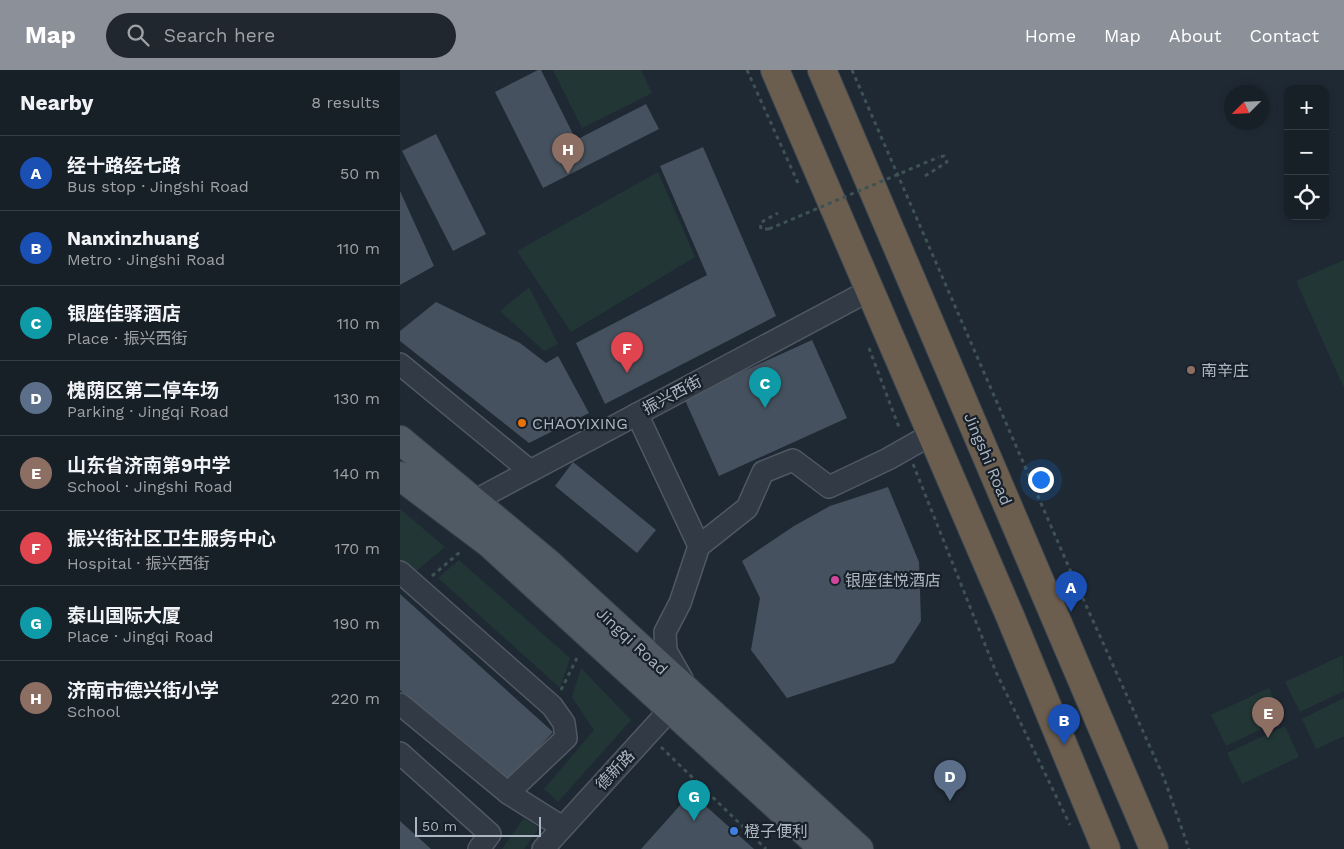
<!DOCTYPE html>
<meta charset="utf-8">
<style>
:root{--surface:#171f27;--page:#20272f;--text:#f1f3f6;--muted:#9ea2a7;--line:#363d44;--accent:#8c9099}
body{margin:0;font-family:"Work Sans","Noto Sans SC",sans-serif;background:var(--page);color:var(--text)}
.controls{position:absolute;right:15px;top:15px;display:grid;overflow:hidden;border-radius:10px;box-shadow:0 2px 8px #0003}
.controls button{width:45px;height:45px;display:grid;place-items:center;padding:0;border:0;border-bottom:1px solid var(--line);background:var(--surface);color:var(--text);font:25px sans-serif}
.compass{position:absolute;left:824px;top:15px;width:45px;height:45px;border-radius:50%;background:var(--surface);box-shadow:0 2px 8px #0003;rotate:246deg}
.scale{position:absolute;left:15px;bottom:12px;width:126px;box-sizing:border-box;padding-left:5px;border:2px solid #acb6c2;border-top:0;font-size:14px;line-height:18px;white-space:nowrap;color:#acb6c2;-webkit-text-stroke:4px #182029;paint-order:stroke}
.you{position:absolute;left:640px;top:409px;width:18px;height:18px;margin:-12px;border:4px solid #fff;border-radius:50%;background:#1a73e8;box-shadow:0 0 0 8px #1a73e833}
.badge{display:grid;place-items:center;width:32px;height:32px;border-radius:50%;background:var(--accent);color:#fff;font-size:16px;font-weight:700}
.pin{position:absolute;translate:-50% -41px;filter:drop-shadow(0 1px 2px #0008)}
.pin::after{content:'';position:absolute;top:26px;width:18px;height:15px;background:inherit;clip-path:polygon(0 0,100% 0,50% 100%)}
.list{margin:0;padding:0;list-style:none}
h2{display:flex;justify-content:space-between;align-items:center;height:65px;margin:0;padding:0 20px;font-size:21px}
h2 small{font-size:16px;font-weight:400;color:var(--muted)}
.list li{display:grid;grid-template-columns:32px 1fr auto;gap:15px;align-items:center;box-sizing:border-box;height:75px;padding:0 20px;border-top:1px solid var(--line)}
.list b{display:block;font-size:19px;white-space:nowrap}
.list p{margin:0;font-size:16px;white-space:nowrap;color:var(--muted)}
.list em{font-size:16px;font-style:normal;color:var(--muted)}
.icon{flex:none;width:28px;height:28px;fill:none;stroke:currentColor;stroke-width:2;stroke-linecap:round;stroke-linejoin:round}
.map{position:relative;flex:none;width:944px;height:779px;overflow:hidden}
header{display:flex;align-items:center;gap:30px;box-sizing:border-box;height:70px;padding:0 25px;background:var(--accent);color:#fff}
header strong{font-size:24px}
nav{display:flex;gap:28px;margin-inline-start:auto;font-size:18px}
.search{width:350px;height:45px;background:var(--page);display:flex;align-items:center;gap:12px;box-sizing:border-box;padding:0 18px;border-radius:28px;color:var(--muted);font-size:19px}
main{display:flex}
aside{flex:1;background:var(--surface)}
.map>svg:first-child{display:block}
.green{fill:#223636}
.building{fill:#45515e}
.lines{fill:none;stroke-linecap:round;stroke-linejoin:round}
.minor-casing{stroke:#505963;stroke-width:24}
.major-casing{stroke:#3c444e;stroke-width:30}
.highway-casing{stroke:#3d464f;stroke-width:30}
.path{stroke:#3e5253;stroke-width:3;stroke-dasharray:4 4;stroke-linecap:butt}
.minor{stroke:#323b45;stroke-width:21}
.major{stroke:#505a65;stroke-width:28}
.highway{stroke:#6b5e4f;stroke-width:28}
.path-bridge{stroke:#3e5253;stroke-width:3;stroke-dasharray:4 4;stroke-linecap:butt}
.education-dot{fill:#8d6e63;stroke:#182029;stroke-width:2}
.food-dot{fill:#e8710a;stroke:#182029;stroke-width:2}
.hotel-dot{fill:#d1479c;stroke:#182029;stroke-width:2}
.shop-dot{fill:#3f7fe0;stroke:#182029;stroke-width:2}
.labels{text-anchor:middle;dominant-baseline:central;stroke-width:4.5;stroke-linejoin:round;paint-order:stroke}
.poi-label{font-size:16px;fill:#acb6c2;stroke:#182029;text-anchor:start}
.street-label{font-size:16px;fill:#acb6c2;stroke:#182029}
</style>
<header>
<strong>Map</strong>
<div class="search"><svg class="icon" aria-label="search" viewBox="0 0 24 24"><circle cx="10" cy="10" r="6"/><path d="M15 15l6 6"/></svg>Search here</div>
<nav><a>Home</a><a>Map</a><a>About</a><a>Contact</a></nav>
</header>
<main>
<aside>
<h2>Nearby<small>8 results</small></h2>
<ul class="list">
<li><span class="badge" style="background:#1a4fb4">A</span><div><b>经十路经七路</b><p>Bus stop · Jingshi Road</p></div><em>50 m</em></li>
<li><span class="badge" style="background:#1a4fb4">B</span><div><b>Nanxinzhuang</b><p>Metro · Jingshi Road</p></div><em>110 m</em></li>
<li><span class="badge" style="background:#0f9aa8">C</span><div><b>银座佳驿酒店</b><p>Place · 振兴西街</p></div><em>110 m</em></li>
<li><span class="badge" style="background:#5c6f8a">D</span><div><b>槐荫区第二停车场</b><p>Parking · Jingqi Road</p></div><em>130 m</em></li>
<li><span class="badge" style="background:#8d6e63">E</span><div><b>山东省济南第9中学</b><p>School · Jingshi Road</p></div><em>140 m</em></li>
<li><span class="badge" style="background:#e0444e">F</span><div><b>振兴街社区卫生服务中心</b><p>Hospital · 振兴西街</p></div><em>170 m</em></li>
<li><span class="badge" style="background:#0f9aa8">G</span><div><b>泰山国际大厦</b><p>Place · Jingqi Road</p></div><em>190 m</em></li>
<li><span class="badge" style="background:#8d6e63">H</span><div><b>济南市德兴街小学</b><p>School</p></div><em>220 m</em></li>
</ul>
</aside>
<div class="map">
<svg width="944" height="779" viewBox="0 0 944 779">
<rect width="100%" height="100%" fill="#1f2934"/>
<g class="green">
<polygon points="153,0 241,0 252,23 182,58"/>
<polygon points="258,102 295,187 171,262 117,181"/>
<polygon points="944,190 944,318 896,211"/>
<polygon points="129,217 158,274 144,281 100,241"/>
<polygon points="0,439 45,477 14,503 0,491"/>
<polygon points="59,490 170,588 160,618 38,508"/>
<polygon points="943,585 944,621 900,642 885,612"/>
<polygon points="181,598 231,650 158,732 144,719 194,660 172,627"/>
<polygon points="869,618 883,649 826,676 811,645"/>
<polygon points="944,628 944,666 916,679 902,649"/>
<polygon points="885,656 899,687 842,714 827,683"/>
<polygon points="124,748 139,758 124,779 102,779"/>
</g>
<g class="building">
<polygon points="138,0 141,0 176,70 246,34 259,59 143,118 95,22"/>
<polygon points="36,64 86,164 53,181 2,81"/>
<polygon points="303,77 376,246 205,334 176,273 307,205 260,96"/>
<polygon points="0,121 34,196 0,215"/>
<polygon points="36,232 120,273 146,293 158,286 189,343 129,373 0,271 0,261"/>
<polygon points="412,270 447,348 319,406 284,328"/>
<polygon points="173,392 256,460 237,483 155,416"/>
<polygon points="488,417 519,492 521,551 494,593 387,628 351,580 360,528 342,491 394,456 430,436"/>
<polygon points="0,524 153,662 105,715 0,620"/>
<polygon points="291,723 354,779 241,779"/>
<polygon points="0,751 31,779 0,779"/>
</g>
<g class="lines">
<g class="minor-casing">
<g id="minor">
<polyline points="0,294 130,401"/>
<polyline points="237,344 299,476"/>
<polyline points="74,431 470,220"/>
<polyline points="0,502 152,636 164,653 166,668 108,723"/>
<polyline points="0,634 108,723 162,757"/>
<polyline points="0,683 90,764 79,779"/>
<polyline points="143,779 287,621 282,609 266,581 265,562 280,533 299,476 347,438 363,402 393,390 429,417 488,389 532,364"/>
</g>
</g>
<g class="major-casing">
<g id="major">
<polyline points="0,370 148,493 459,779"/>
<polyline points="0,406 89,473 424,779"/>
</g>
</g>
<g class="highway-casing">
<g id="highway">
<polyline points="375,0 610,546 706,779"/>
<polyline points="422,0 754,779"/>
</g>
</g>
<g class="path">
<polyline points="347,0 398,113"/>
<polyline points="452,0 671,502 764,708 789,779"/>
<polyline points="525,106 547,92 544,86 539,87"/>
<polyline points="369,159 361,159 360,153 378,143"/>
<polyline points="469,278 500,360"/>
<polyline points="513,394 596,602 670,755"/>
<polyline points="32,506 60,482"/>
<polyline points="161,620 177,588"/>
<polyline points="261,677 366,779"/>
</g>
<use href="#minor" class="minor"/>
<use href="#major" class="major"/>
<use href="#highway" class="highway"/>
<polyline class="path-bridge" points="369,159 539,87"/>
</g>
<circle class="education-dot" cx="791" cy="300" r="5"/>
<circle class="food-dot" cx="122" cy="353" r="5"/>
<circle class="hotel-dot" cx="435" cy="510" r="5"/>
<circle class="shop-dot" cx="334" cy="761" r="5"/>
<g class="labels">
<g class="poi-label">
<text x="801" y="300">南辛庄</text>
<text x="132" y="353">CHAOYIXING</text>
<text x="445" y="510">银座佳悦酒店</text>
<text x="344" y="761">橙子便利</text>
</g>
<g class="street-label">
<text transform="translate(272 325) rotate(-28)">振兴西街</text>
<text transform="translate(588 389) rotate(67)">Jingshi Road</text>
<text transform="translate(232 571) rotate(43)">Jingqi Road</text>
<text transform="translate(215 700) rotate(-47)">德新路</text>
</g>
</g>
</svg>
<div class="controls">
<button>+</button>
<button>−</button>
<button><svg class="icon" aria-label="locate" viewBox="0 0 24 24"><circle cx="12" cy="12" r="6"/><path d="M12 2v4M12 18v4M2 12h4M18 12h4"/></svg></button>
</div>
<svg class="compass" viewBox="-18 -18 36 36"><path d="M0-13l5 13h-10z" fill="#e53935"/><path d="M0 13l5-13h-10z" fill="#9ea2a7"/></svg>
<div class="scale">50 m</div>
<div class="you"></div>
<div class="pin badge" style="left:671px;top:542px;background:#1a4fb4">A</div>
<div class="pin badge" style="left:664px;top:675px;background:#1a4fb4">B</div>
<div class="pin badge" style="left:365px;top:338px;background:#0f9aa8">C</div>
<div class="pin badge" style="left:550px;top:731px;background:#5c6f8a">D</div>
<div class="pin badge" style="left:868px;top:668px;background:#8d6e63">E</div>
<div class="pin badge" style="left:227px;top:303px;background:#e0444e">F</div>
<div class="pin badge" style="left:294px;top:751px;background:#0f9aa8">G</div>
<div class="pin badge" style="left:168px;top:104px;background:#8d6e63">H</div>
</div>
</main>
